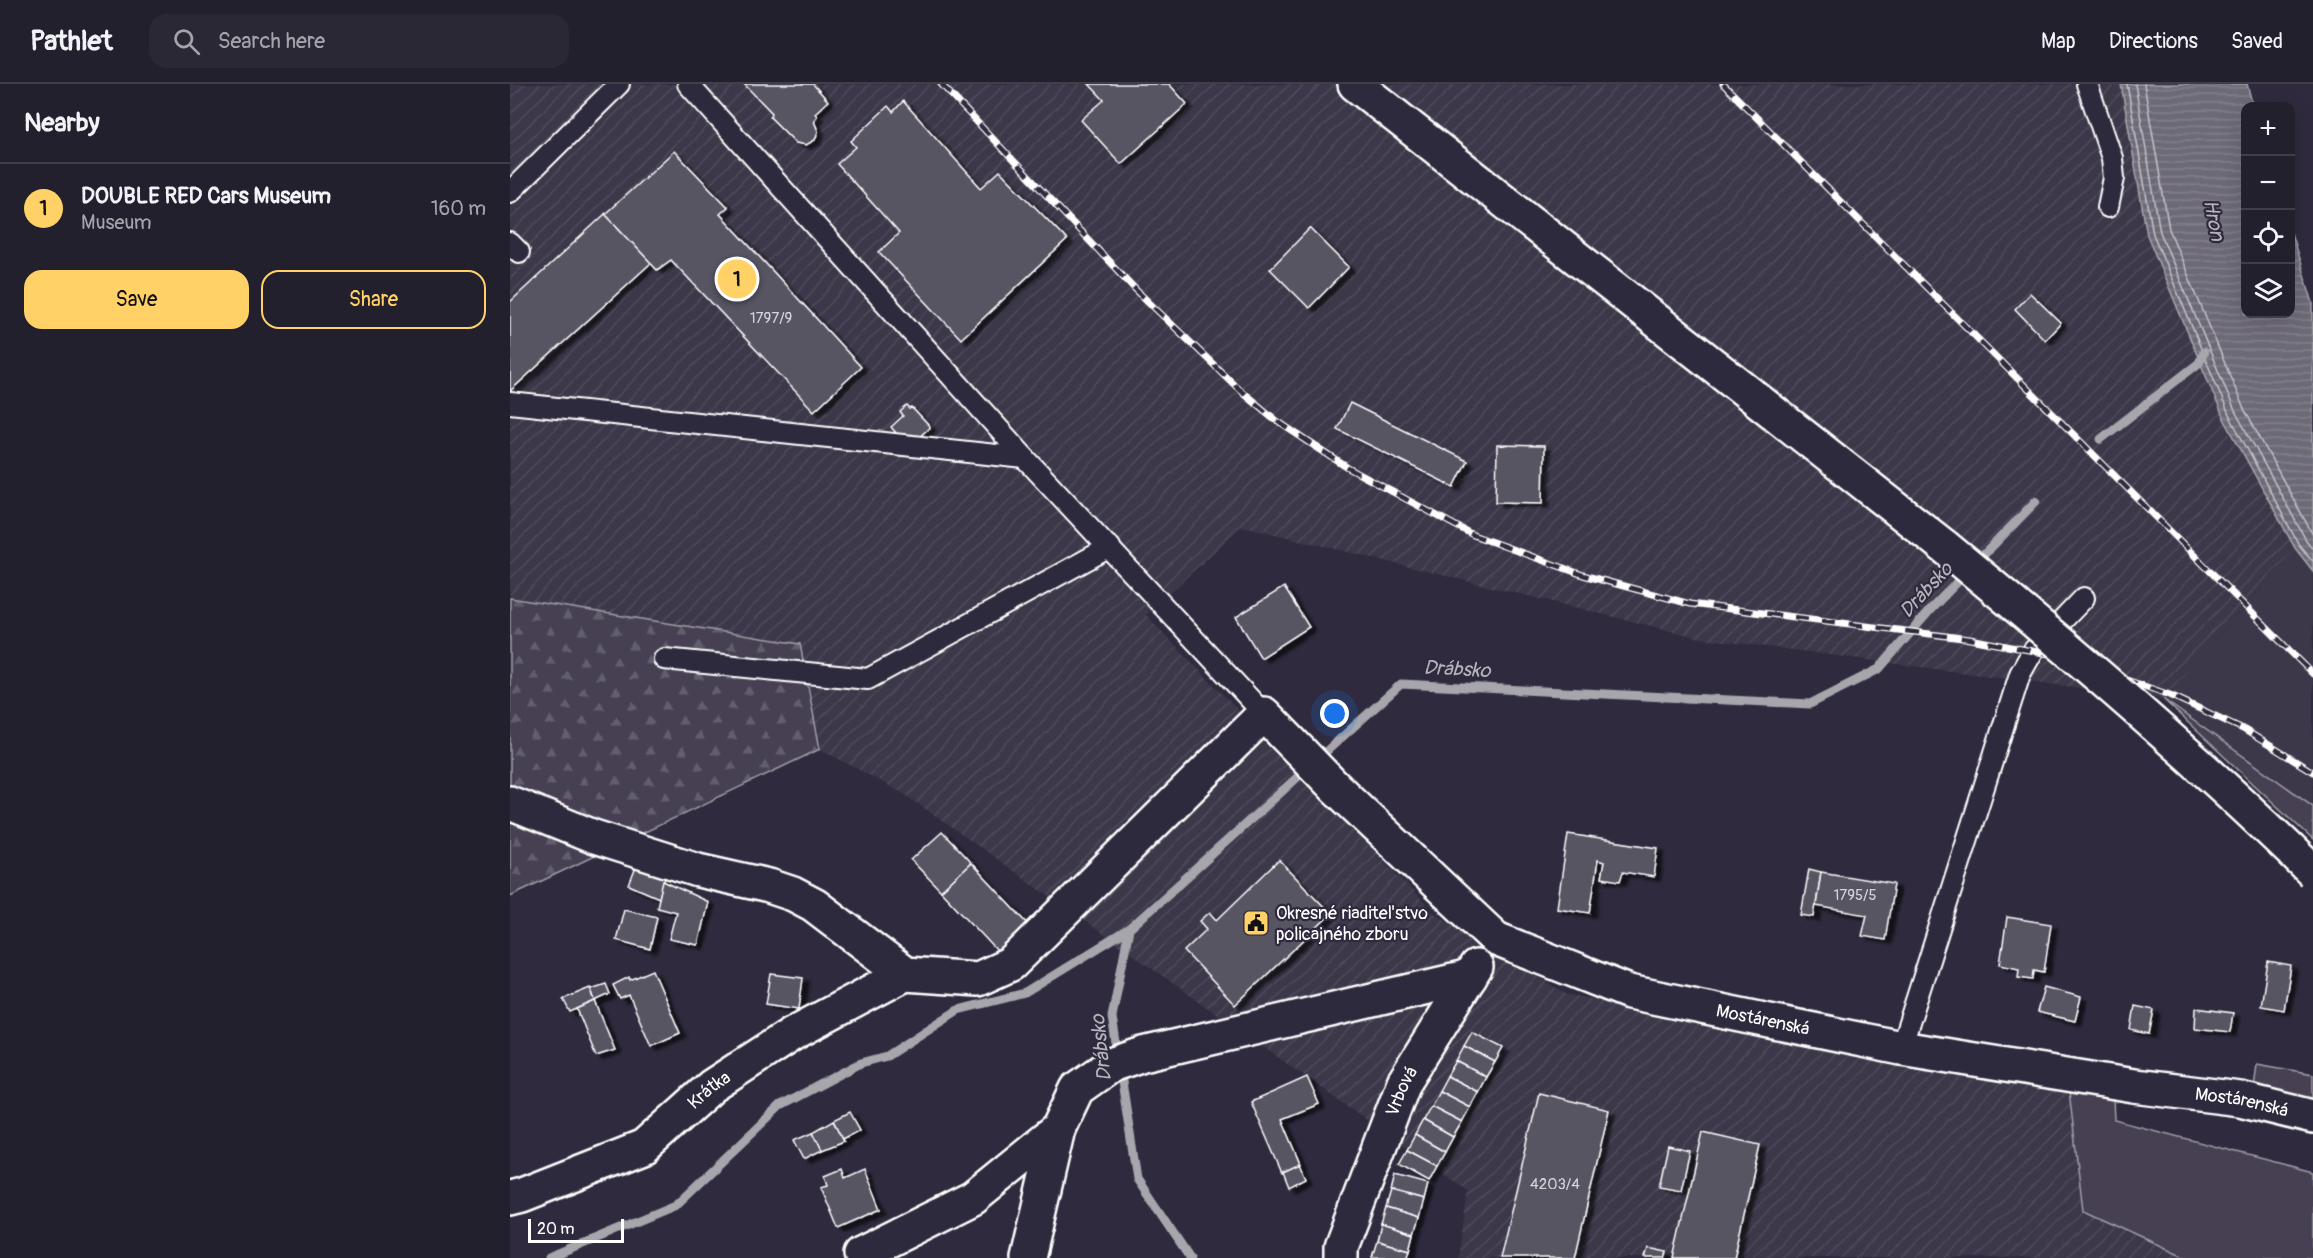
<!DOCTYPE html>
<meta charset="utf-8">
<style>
:root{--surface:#23202e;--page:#2b2836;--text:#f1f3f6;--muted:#a3a3aa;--line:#403e4a;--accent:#ffd166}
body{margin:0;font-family:Pangolin,sans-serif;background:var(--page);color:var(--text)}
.controls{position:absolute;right:18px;top:18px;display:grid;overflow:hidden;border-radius:12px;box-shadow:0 6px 24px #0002}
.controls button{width:54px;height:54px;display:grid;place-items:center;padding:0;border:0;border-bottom:2px solid var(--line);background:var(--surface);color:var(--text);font:30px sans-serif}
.scale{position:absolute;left:18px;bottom:15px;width:96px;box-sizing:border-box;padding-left:6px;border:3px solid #fff;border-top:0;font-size:16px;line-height:21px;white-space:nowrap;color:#fff;-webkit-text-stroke:4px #2f2a3d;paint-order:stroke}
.you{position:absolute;left:825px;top:630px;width:21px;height:21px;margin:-15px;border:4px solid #fff;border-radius:50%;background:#1a73e8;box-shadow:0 0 0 9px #1a73e833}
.badge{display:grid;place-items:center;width:39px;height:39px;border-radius:50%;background:var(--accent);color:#111;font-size:20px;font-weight:700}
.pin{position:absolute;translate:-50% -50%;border:3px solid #fff;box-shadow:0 2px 6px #0006}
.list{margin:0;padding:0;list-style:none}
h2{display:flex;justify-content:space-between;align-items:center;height:78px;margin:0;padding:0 24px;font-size:26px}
h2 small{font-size:20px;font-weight:400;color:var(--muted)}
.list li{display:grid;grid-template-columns:39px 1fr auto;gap:18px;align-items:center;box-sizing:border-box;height:90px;padding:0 24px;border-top:2px solid var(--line)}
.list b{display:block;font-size:22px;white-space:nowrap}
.list p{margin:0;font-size:20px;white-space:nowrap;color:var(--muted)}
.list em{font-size:20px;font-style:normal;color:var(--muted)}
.actions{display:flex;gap:12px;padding:18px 24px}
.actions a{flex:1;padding:14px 0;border:2px solid var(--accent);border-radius:18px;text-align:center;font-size:21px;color:var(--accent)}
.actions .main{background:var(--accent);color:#111}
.icon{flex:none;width:33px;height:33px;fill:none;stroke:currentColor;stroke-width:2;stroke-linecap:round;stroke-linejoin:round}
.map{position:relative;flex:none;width:1803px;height:1174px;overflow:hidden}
header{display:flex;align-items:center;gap:36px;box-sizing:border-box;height:84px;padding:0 30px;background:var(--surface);border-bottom:2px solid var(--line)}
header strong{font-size:28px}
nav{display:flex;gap:33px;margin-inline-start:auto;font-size:21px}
.search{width:420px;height:54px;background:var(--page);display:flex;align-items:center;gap:15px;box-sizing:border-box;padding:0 21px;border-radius:18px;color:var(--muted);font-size:22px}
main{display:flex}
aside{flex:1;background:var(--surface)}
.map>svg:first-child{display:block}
.built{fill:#3c3749}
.industrial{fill:url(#industrial-furrows)}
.green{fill:#464152;stroke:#a2a0a8;stroke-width:1.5}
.forest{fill:url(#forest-firs);stroke:#a2a0a8;stroke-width:1.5}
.water{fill:url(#water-rules);stroke:#a7a6ad;stroke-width:1.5}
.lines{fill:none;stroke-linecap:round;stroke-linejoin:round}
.shore{stroke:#c5c3c9;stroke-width:1.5}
.stream{stroke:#a7a6ad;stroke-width:9}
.building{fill:#595564;stroke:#fff;stroke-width:1.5;filter:url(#shadow)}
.service-casing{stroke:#fff;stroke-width:24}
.minor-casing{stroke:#fff;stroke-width:38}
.primary-casing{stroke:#fff;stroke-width:38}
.service{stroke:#2f2a3d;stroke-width:20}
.minor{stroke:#2f2a3d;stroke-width:33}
.primary{stroke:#2f2a3d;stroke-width:33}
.rail-casing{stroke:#fff;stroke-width:7}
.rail{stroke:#2f2a3d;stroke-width:4.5;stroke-dasharray:14;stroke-linecap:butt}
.primary-bridge-casing{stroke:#fff;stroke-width:38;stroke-linecap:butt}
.primary-bridge{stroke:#2f2a3d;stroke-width:33}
.labels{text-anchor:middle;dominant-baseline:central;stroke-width:4.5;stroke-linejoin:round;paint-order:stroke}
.number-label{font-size:15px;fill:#d6d4d8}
.poi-label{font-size:18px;fill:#fff;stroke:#2f2a3d;text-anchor:start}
.street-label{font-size:18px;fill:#fff;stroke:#2f2a3d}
.water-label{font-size:20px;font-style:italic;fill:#b6b4bb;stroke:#2f2a3d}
</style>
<header>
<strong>Pathlet</strong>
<div class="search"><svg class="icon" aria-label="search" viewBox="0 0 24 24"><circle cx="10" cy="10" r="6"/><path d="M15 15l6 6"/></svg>Search here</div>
<nav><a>Map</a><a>Directions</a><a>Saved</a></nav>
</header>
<main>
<aside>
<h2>Nearby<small></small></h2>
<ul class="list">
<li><span class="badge">1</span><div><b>DOUBLE RED Cars Museum</b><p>Museum</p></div><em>160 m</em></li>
</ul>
<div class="actions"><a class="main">Save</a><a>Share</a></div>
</aside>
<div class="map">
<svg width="1803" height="1174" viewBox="0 0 1803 1174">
<defs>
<pattern id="industrial-furrows" width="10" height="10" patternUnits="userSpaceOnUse" patternTransform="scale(1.5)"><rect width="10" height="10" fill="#3c3749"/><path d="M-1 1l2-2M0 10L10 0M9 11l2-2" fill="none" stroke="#504b5b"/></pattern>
<pattern id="forest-firs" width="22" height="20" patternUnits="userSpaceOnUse" patternTransform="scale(1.5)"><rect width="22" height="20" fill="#464152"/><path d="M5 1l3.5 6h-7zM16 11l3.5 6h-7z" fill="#625e6c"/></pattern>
<pattern id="water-rules" width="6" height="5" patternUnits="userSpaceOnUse" patternTransform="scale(1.5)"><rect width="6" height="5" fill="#6d6a77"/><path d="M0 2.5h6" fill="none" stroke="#83808b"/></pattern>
<filter id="shadow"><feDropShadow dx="6" dy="4" stdDeviation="1.5" flood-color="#0009"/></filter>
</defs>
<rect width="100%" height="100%" fill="#2f2a3d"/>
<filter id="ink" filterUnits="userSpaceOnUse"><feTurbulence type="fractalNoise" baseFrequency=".0167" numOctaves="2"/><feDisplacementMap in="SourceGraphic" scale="12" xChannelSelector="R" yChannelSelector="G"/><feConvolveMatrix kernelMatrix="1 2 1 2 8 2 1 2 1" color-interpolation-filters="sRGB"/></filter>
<g filter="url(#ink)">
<polygon class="built" points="1785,464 1803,487 1803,722 1653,615"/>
<polygon class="industrial" points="0,0 1611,0 1637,151 1713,333 1785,464 1653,615 1190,554 732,442 636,531 924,829 1056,910 1496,997 1559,1007 1573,1126 1678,1174 948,1174 958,1107 394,710 310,665 290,560 0,514"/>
<g class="green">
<polygon points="1653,615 1803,722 1803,756"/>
<polygon points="1747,980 1803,990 1803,1020 1744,1004"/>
<polygon points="1559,1007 1603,1014 1604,1036 1803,1088 1803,1174 1678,1174 1573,1126"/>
</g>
<polygon class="forest" points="0,514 290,560 310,665 0,812"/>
<polygon class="water" points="1611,0 1737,0 1743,22 1736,22 1736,230 1780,230 1781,149 1803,219 1803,487 1785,464 1713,333 1637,151"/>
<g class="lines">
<g class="shore">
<polyline points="1617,0 1643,150 1719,331 1789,461 1803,477"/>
<polyline points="1625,0 1650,148 1725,327 1796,456 1803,465"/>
<polyline points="1634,0 1659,145 1733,323 1803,451"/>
</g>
<g class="stream">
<polyline points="1591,355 1689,279 1694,268"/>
<polyline points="39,1174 166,1121 270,1022 351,979 377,972 448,926 515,909 619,845"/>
<polyline points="680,1174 627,1095 602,933 619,845 891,600 1300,620 1369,585 1421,525 1526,417"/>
</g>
</g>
<g class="building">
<polygon points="234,0 303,0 318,17 305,29 307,32 304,37 308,47 305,56 296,61 286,59 260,33 262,29"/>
<polygon points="579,0 659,0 677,20 611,80 571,36 594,16"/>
<polygon points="393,17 471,104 490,87 557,156 451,255 369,168 389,149 327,80 346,63 341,57 378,22 383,28"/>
<polygon points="164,67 218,123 210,130 351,283 304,327 161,176 147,186 95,130"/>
<polygon points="95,130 141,179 0,307 0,218"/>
<polygon points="800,144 839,183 799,224 760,185"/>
<polygon points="1520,209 1551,239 1535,256 1505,225"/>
<polygon points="840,319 957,377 944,403 827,345"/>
<polygon points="397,322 400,325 402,324 420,343 405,357 393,357 381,343 393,332 390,328"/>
<polygon points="987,361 1034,362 1033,419 986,418"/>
<polygon points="774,503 799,543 751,574 726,533"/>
<polygon points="432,748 461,779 431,807 401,776"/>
<polygon points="1058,750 1148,764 1144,793 1113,788 1110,797 1091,794 1094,778 1088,776 1080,829 1047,824"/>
<polygon points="769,776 821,830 725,921 674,867 697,845 690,837 700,828 707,836"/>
<polygon points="461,779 521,843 491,871 431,807"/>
<polygon points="126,783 155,794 149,814 119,801"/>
<polygon points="1299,785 1311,788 1304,833 1291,831"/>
<polygon points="1311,788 1384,800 1375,856 1352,852 1357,831 1306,822"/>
<polygon points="153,797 198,818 188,861 159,855 166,828 147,823"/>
<polygon points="114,825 147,833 140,865 106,856"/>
<polygon points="1497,833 1541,840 1534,888 1524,886 1523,895 1508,893 1509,884 1490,880"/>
<polygon points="1758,878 1781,882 1774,926 1751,922"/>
<polygon points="143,886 170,949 141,962 119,911 110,915 103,901 119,893 120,896"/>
<polygon points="261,890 293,894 289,925 256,920"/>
<polygon points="96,900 100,910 85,917 81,905"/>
<polygon points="1534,903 1571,913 1565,937 1527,928"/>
<polygon points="80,904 85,917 60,928 53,915"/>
<polygon points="85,917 105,966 86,972 67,925"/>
<polygon points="1625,922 1644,926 1639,950 1621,946"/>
<polygon points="1686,924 1723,929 1720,948 1685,944"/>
<polygon points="962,948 993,964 985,978 954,962"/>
<polygon points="954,962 985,978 976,993 946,977"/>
<polygon points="946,977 976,993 968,1008 937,992"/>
<polygon points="937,992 968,1008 960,1023 929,1007"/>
<polygon points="797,993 809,1020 772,1035 791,1080 772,1089 741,1018"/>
<polygon points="929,1007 960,1023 952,1038 921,1022"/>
<polygon points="1029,1009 1099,1026 1065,1174 990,1174"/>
<polygon points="921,1022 952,1038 943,1053 913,1036"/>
<polygon points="340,1028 350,1046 333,1055 324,1036"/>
<polygon points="324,1036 334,1057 312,1066 303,1048"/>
<polygon points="913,1036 943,1053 935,1068 905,1051"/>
<polygon points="303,1048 312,1066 294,1075 284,1056"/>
<polygon points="1193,1048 1250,1061 1224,1174 1164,1174"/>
<polygon points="905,1051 935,1068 927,1082 897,1066"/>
<polygon points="1158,1062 1180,1067 1171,1106 1149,1102"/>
<polygon points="897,1066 927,1082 919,1097 889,1080"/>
<polygon points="790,1080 796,1094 779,1103 773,1088"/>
<polygon points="332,1085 335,1094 355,1085 371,1125 328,1144 311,1103 318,1101 315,1092"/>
<polygon points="885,1091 918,1100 914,1116 881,1107"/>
<polygon points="881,1107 914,1116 909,1134 876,1124"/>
<polygon points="876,1124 909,1134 904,1150 871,1140"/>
<polygon points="871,1140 904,1150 900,1166 867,1157"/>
<polygon points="867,1157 900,1166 897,1174 862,1173"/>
<polygon points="1138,1164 1157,1168 1155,1174 1135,1174"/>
</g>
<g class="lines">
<g class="service-casing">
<g id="service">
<polyline points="178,0 515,374 754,630"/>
<polyline points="1577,0 1602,74 1604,94 1598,123"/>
<polyline points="0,108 109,0"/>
<polyline points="0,159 9,168"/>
<polyline points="0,319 515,374"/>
<polyline points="154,575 358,595 600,463"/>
<polyline points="1391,964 1510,590 1523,567 1574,514"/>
</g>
</g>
<g class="minor-casing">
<g id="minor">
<path id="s1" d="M0,719L84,753L188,786L259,802L283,810L304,821L395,890L468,895L501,880L754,630L825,703L986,855L1119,908L1391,964L1624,1002L1730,1015L1803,1033"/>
<path id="s2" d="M0,1114L12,1111L134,1063L202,1002L282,950L395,890"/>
<polyline points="351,1170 463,1114 548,1045"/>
<polyline points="518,1174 548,1045 567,1005 601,981 633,970 960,893"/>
<path id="s3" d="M831,1174V1163L894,998L966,883"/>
</g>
</g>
<g class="primary-casing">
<polyline id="primary" points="845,0 1435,463"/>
</g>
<use href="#service" class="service"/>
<use href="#minor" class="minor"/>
<use href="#primary" class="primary"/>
<g class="rail-casing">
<g id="rail">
<polyline points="431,0 626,206 730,306 767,337 838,384 963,451 1073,491 1180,520 1460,555 1544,571 1660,611 1733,645 1803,688"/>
<polyline points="1213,0 1803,590"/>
</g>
</g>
<use href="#rail" class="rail"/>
<g class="primary-bridge-casing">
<path id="primary-bridge" d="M1435,463C1562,567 1686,673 1803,788"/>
</g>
<use href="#primary-bridge" class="primary-bridge"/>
</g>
</g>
<defs>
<g id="civic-square" transform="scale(1.35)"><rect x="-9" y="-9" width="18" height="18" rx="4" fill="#ffd166" stroke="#2f2a3d"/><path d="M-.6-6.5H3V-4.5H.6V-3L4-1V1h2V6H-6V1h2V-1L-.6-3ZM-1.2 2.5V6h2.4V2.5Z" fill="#111"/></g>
</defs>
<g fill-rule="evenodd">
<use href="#civic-square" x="746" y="839"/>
</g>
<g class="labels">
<g class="number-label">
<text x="261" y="234">1797/9</text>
<text x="1345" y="811">1795/5</text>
<text x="1045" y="1100">4203/4</text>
</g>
<g class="poi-label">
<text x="766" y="829">Okresné riaditeľstvo<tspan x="766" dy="21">policajného zboru</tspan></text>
</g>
<g class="street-label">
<text stroke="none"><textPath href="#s1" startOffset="1504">Mostárenská</textPath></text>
<text stroke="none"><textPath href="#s3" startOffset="178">Vrbová</textPath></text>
<text stroke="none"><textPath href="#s2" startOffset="230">Krátka</textPath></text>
<text stroke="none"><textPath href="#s1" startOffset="1990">Mostárenská</textPath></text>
</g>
<g class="water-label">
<text transform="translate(1704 136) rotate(79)">Hron</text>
<text transform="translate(1416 506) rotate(-47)">Drábsko</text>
<text transform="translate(947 585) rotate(3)">Drábsko</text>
<text transform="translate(591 964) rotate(-96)">Drábsko</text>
</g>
</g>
</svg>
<div class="controls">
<button>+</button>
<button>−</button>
<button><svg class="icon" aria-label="locate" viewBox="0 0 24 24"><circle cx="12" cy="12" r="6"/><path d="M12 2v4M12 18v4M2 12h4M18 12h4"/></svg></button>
<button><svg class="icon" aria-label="layers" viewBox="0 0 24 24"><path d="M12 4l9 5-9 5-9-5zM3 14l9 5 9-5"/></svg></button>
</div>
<div class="scale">20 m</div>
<div class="you"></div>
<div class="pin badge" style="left:227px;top:195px">1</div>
</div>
</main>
